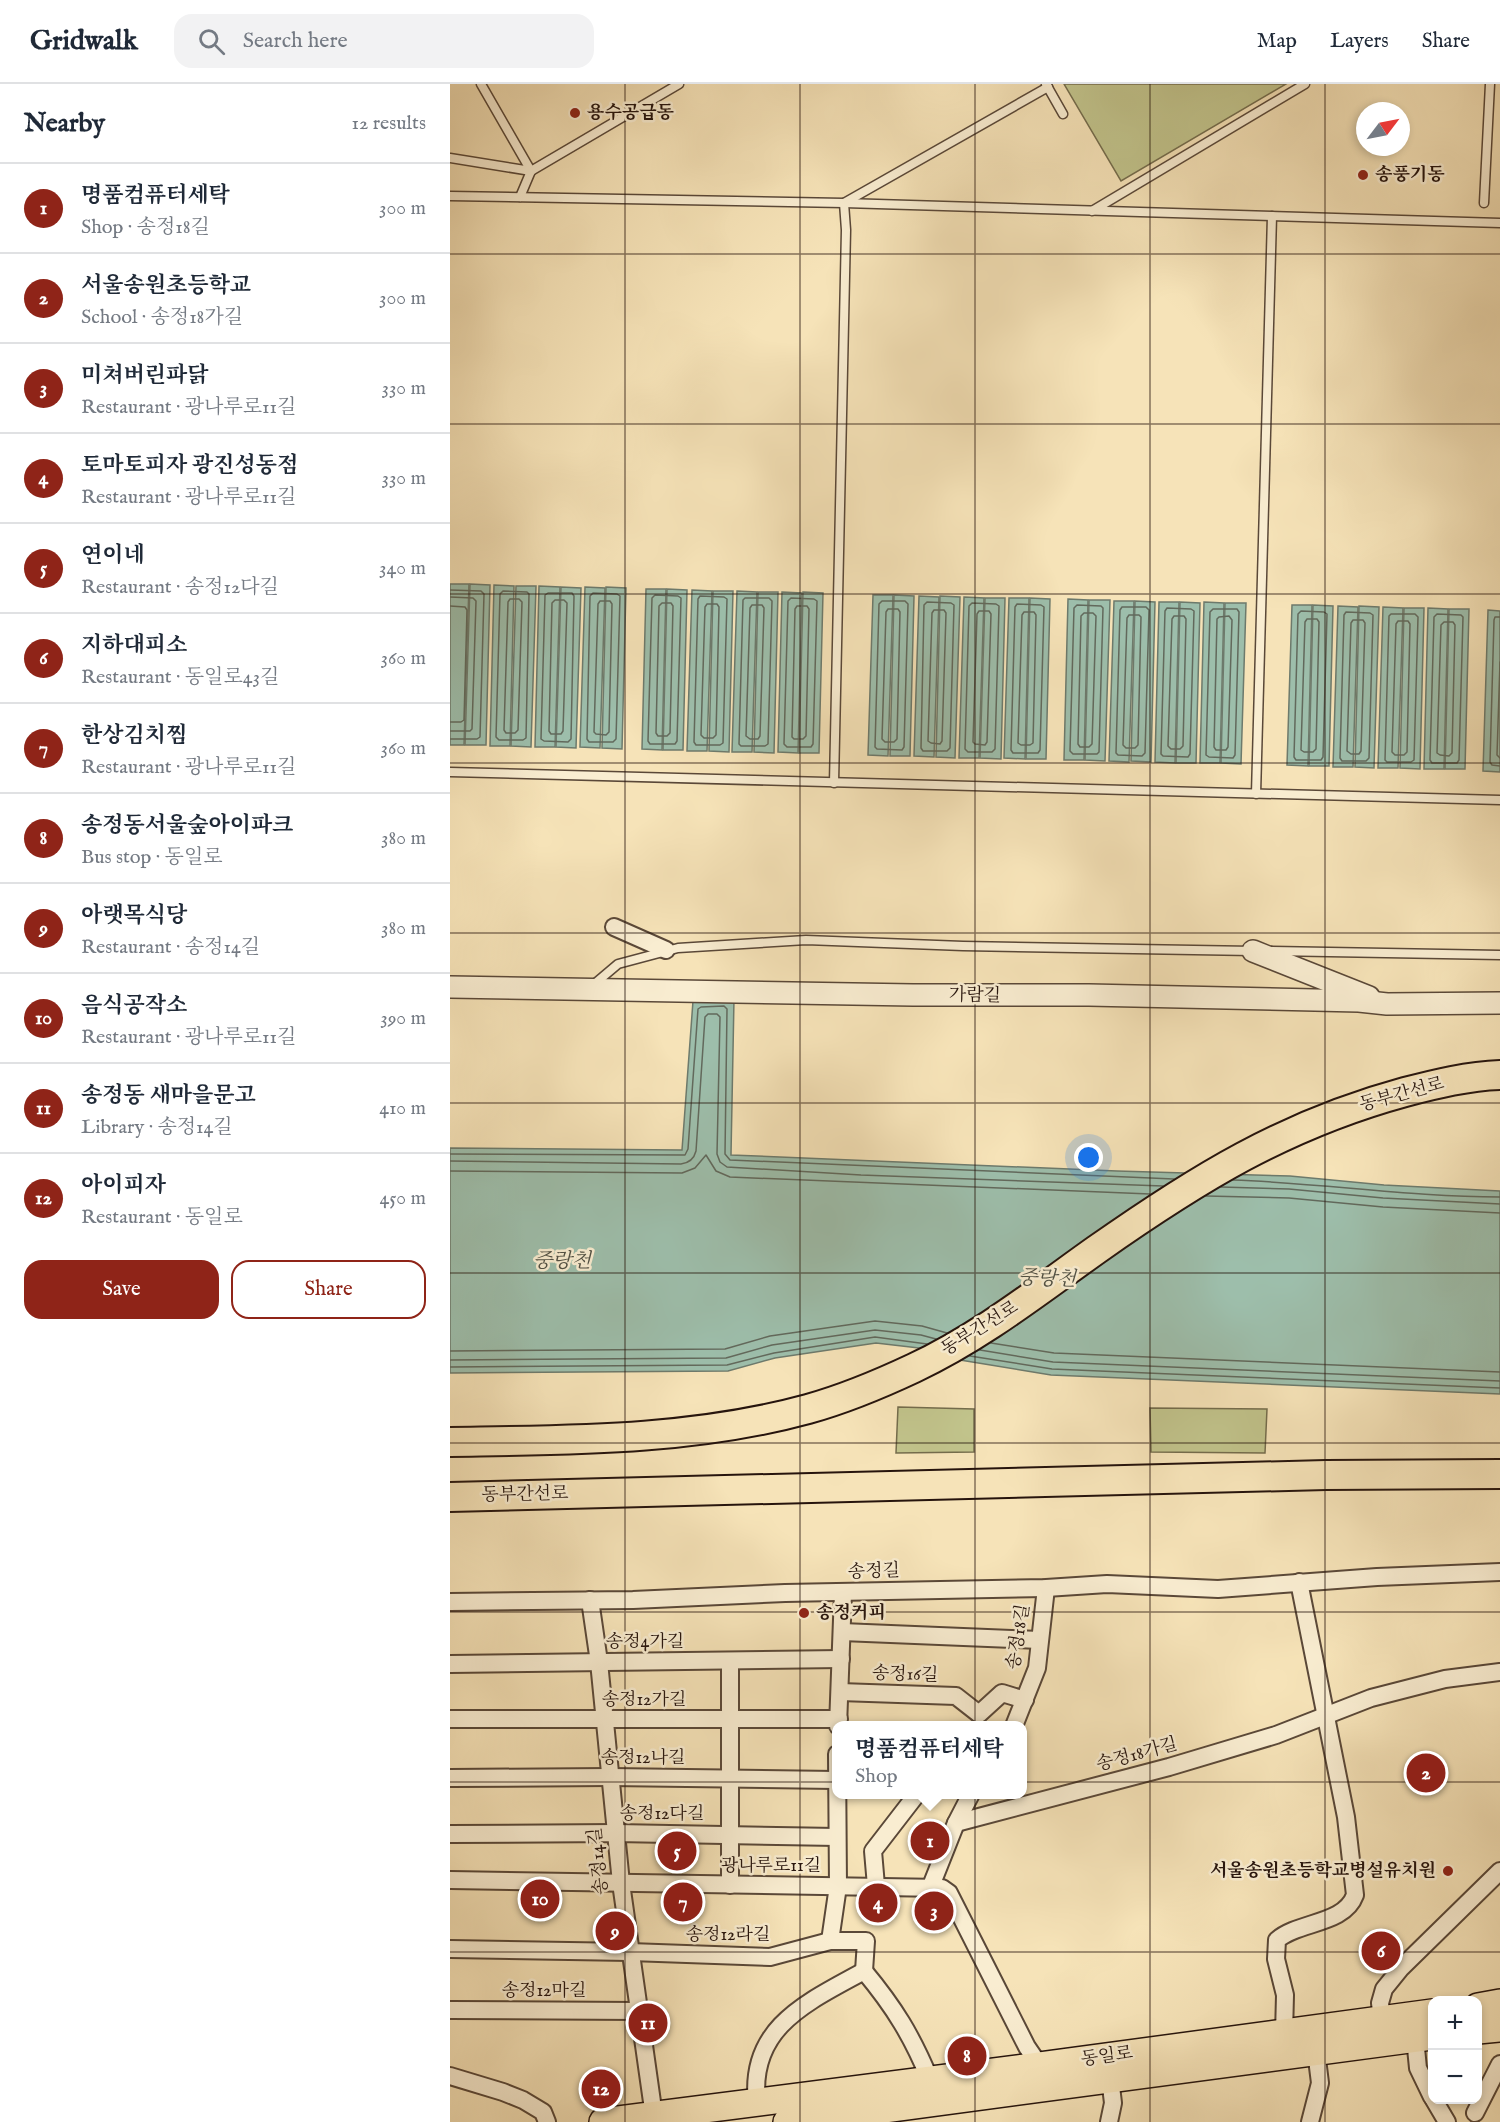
<!DOCTYPE html>
<meta charset="utf-8">
<style>
:root{--surface:#fff;--page:#f2f2f3;--text:#1f2937;--muted:#747a83;--line:#e0e1e3;--accent:#8f2418}
body{margin:0;font-family:"IM FELL English","Noto Serif KR",serif;background:var(--page);color:var(--text)}
.controls{position:absolute;right:18px;bottom:18px;display:grid;overflow:hidden;border-radius:12px;box-shadow:0 3px 9px #0003}
.controls button{width:54px;height:54px;display:grid;place-items:center;padding:0;border:0;border-bottom:2px solid var(--line);background:var(--surface);color:var(--text);font:30px sans-serif}
.compass{position:absolute;left:906px;top:18px;width:54px;height:54px;border-radius:50%;background:var(--surface);box-shadow:0 3px 9px #0003;rotate:58deg}
.you{position:absolute;left:639px;top:1074px;width:21px;height:21px;margin:-15px;border:4px solid #fff;border-radius:50%;background:#1a73e8;box-shadow:0 0 0 9px #1a73e833}
.badge{display:grid;place-items:center;width:39px;height:39px;border-radius:50%;background:var(--accent);color:#fff;font-size:20px;font-weight:700}
.pin{position:absolute;translate:-50% -50%;border:3px solid #fff;box-shadow:0 2px 6px #0006}
.popup{position:absolute;left:382px;top:1637px;width:195px;height:78px;box-sizing:border-box;display:grid;place-content:center;border-radius:12px;background:var(--surface);filter:drop-shadow(0 2px 4px #0005);font-size:20px;white-space:nowrap;color:var(--muted)}
.popup b{font-size:22px;color:var(--text)}
.popup::after{content:'';position:absolute;left:50%;top:100%;margin-left:-12px;border:12px solid transparent;border-top-color:var(--surface)}
.list{margin:0;padding:0;list-style:none}
h2{display:flex;justify-content:space-between;align-items:center;height:78px;margin:0;padding:0 24px;font-size:26px}
h2 small{font-size:20px;font-weight:400;color:var(--muted)}
.list li{display:grid;grid-template-columns:39px 1fr auto;gap:18px;align-items:center;box-sizing:border-box;height:90px;padding:0 24px;border-top:2px solid var(--line)}
.list b{display:block;font-size:22px;white-space:nowrap}
.list p{margin:0;font-size:20px;white-space:nowrap;color:var(--muted)}
.list em{font-size:20px;font-style:normal;color:var(--muted)}
.actions{display:flex;gap:12px;padding:18px 24px}
.actions a{flex:1;padding:14px 0;border:2px solid var(--accent);border-radius:18px;text-align:center;font-size:21px;color:var(--accent)}
.actions .main{background:var(--accent);color:#fff}
.icon{flex:none;width:33px;height:33px;fill:none;stroke:currentColor;stroke-width:2;stroke-linecap:round;stroke-linejoin:round}
.map{position:relative;flex:none;width:1050px;height:2038px;overflow:hidden}
header{display:flex;align-items:center;gap:36px;box-sizing:border-box;height:84px;padding:0 30px;background:var(--surface);border-bottom:2px solid var(--line)}
header strong{font-size:28px}
nav{display:flex;gap:33px;margin-inline-start:auto;font-size:21px}
.search{width:420px;height:54px;background:var(--page);display:flex;align-items:center;gap:15px;box-sizing:border-box;padding:0 21px;border-radius:18px;color:var(--muted);font-size:22px}
main{display:flex}
aside{flex:1;background:var(--surface)}
.map>svg:first-child{display:block}
.green{fill:#c1c38b;stroke:#746c4c;stroke-width:1.5}
.water{fill:#9dbeab;stroke:#6d7a6c;stroke-width:1.5}
.lines{fill:none;stroke-linecap:round;stroke-linejoin:round}
.shore{stroke:#62695c;stroke-width:1.5}
.service-casing{stroke:#5a4838;stroke-width:11}
.minor-casing{stroke:#5a4838;stroke-width:20}
.tertiary-casing{stroke:#5a4838;stroke-width:24}
.primary-casing{stroke:#26140d;stroke-width:30}
.trunk-casing{stroke:#26140d;stroke-width:32}
.service{stroke:#f9edd1;stroke-width:8}
.minor{stroke:#f9edd1;stroke-width:16}
.tertiary{stroke:#f9edd1;stroke-width:21}
.primary{stroke:#f6e3b8;stroke-width:27}
.trunk{stroke:#f6e3b8;stroke-width:28}
.grid{fill:none;stroke:#26140d;stroke-width:1.5;stroke-opacity:0.55}
.poi-dot{fill:#8f2418;stroke:#f9edd1;stroke-width:2}
.labels{text-anchor:middle;dominant-baseline:central;stroke-width:5;stroke-linejoin:round;paint-order:stroke}
.poi-label{font-size:18px;font-weight:bold;fill:#26140d;stroke:#f9edd1;text-anchor:start}
.street-label{font-size:18px;fill:#26140d;stroke:#f9edd1}
.water-label{font-size:20px;font-style:italic;fill:#505044;stroke:#f9edd1}
</style>
<header>
<strong>Gridwalk</strong>
<div class="search"><svg class="icon" aria-label="search" viewBox="0 0 24 24"><circle cx="10" cy="10" r="6"/><path d="M15 15l6 6"/></svg>Search here</div>
<nav><a>Map</a><a>Layers</a><a>Share</a></nav>
</header>
<main>
<aside>
<h2>Nearby<small>12 results</small></h2>
<ul class="list">
<li><span class="badge">1</span><div><b>명품컴퓨터세탁</b><p>Shop · 송정18길</p></div><em>300 m</em></li>
<li><span class="badge">2</span><div><b>서울송원초등학교</b><p>School · 송정18가길</p></div><em>300 m</em></li>
<li><span class="badge">3</span><div><b>미쳐버린파닭</b><p>Restaurant · 광나루로11길</p></div><em>330 m</em></li>
<li><span class="badge">4</span><div><b>토마토피자 광진성동점</b><p>Restaurant · 광나루로11길</p></div><em>330 m</em></li>
<li><span class="badge">5</span><div><b>연이네</b><p>Restaurant · 송정12다길</p></div><em>340 m</em></li>
<li><span class="badge">6</span><div><b>지하대피소</b><p>Restaurant · 동일로43길</p></div><em>360 m</em></li>
<li><span class="badge">7</span><div><b>한상김치찜</b><p>Restaurant · 광나루로11길</p></div><em>360 m</em></li>
<li><span class="badge">8</span><div><b>송정동서울숲아이파크</b><p>Bus stop · 동일로</p></div><em>380 m</em></li>
<li><span class="badge">9</span><div><b>아랫목식당</b><p>Restaurant · 송정14길</p></div><em>380 m</em></li>
<li><span class="badge">10</span><div><b>음식공작소</b><p>Restaurant · 광나루로11길</p></div><em>390 m</em></li>
<li><span class="badge">11</span><div><b>송정동 새마을문고</b><p>Library · 송정14길</p></div><em>410 m</em></li>
<li><span class="badge">12</span><div><b>아이피자</b><p>Restaurant · 동일로</p></div><em>450 m</em></li>
</ul>
<div class="actions"><a class="main">Save</a><a>Share</a></div>
</aside>
<div class="map">
<svg width="1050" height="2038" viewBox="0 0 1050 2038">
<rect width="100%" height="100%" fill="#f6e3b8"/>
<filter id="stains"><feTurbulence type="fractalNoise" baseFrequency=".00333" numOctaves="4"/><feColorMatrix values="0 0 0 0 .2 0 0 0 0 .09 0 0 0 0 .02 0 0 0 .5 -.17"/></filter>
<radialGradient id="worn" r=".72"><stop offset=".6" stop-color="#630" stop-opacity="0"/><stop offset="1" stop-color="#630" stop-opacity=".3"/></radialGradient>
<g class="green">
<polygon points="614,0 836,0 671,97"/>
<polygon points="448,1323 524,1325 524,1368 446,1369"/>
<polygon points="700,1324 817,1325 815,1369 701,1368"/>
</g>
<g class="water">
<polygon points="0,500 19,500 14,661 0,661"/>
<polygon points="20,500 40,501 36,661 15,661"/>
<polygon points="44,501 64,502 60,662 40,662"/>
<polygon points="66,502 86,502 81,663 61,662"/>
<polygon points="89,502 110,503 105,663 85,663"/>
<polygon points="111,503 131,504 126,664 106,663"/>
<polygon points="135,503 155,504 150,664 130,663"/>
<polygon points="156,503 176,504 172,665 152,664"/>
<polygon points="196,505 216,505 212,666 192,665"/>
<polygon points="217,505 237,506 233,666 213,666"/>
<polygon points="242,506 262,507 257,667 237,667"/>
<polygon points="263,507 283,507 279,668 259,667"/>
<polygon points="287,507 307,508 302,668 282,668"/>
<polygon points="308,508 328,508 324,669 304,668"/>
<polygon points="332,508 352,509 348,669 328,668"/>
<polygon points="353,508 373,509 369,669 349,669"/>
<polygon points="423,511 443,511 438,672 418,671"/>
<polygon points="444,511 464,512 460,672 440,672"/>
<polygon points="469,512 489,513 484,673 464,672"/>
<polygon points="490,512 510,513 505,674 486,673"/>
<polygon points="514,513 534,514 529,674 509,674"/>
<polygon points="535,514 555,514 551,675 530,674"/>
<polygon points="559,514 579,514 575,675 554,674"/>
<polygon points="580,514 600,515 596,675 576,675"/>
<polygon points="618,515 638,516 634,676 614,676"/>
<polygon points="639,516 660,516 655,677 635,676"/>
<polygon points="664,517 684,517 679,678 659,677"/>
<polygon points="685,517 705,518 701,678 681,677"/>
<polygon points="709,518 729,518 725,679 705,678"/>
<polygon points="730,518 750,519 746,679 726,679"/>
<polygon points="754,518 774,519 770,679 750,679"/>
<polygon points="775,519 796,519 791,680 771,679"/>
<polygon points="842,521 862,521 858,682 837,681"/>
<polygon points="863,521 883,522 879,682 859,682"/>
<polygon points="888,522 908,523 903,683 883,683"/>
<polygon points="909,522 929,523 924,684 905,683"/>
<polygon points="933,523 953,524 948,684 928,684"/>
<polygon points="954,524 974,524 970,685 950,684"/>
<polygon points="978,524 998,525 994,685 974,685"/>
<polygon points="999,525 1019,525 1015,685 995,685"/>
<polygon points="1038,526 1050,527 1050,688 1033,687"/>
<polygon points="284,915 281,1071 667,1087 840,1092 934,1101 1050,1107 1050,1310 601,1291 510,1276 469,1264 426,1259 325,1274 278,1287 0,1289 0,1064 232,1066 243,917"/>
</g>
<g class="lines">
<g class="shore">
<polyline points="0,506 31,507 34,510 30,653 27,655 0,655"/>
<polygon points="53,507 77,508 79,510 76,654 73,656 49,656 46,653 50,510"/>
<polygon points="98,509 122,509 124,512 121,655 118,658 94,657 91,655 95,511"/>
<polygon points="143,509 167,510 170,512 166,655 163,658 139,658 137,655 140,512"/>
<polygon points="205,511 228,512 231,514 227,657 225,660 200,660 198,657 202,514"/>
<polygon points="250,512 274,513 277,515 273,659 270,661 246,661 244,658 248,515"/>
<polyline points="0,513 23,514 26,517 22,645 20,647 0,647"/>
<polygon points="295,514 319,514 322,517 318,660 315,662 291,662 289,660 293,516"/>
<polygon points="341,514 364,515 367,517 363,660 361,663 337,663 334,660 338,517"/>
<polygon points="60,515 69,515 72,518 68,646 65,649 56,649 54,646 58,518"/>
<polygon points="105,516 114,516 117,519 113,647 111,650 101,650 99,647 102,519"/>
<polygon points="150,517 160,517 162,520 159,648 156,651 146,650 144,648 148,520"/>
<polygon points="432,517 455,517 458,520 454,663 452,666 427,665 425,663 429,520"/>
<polygon points="477,518 501,519 504,521 500,664 497,667 473,667 471,664 474,521"/>
<polygon points="212,519 221,519 223,522 220,649 217,652 208,652 206,649 209,522"/>
<polygon points="522,519 546,520 549,522 545,665 542,668 518,668 515,665 519,522"/>
<polygon points="257,520 267,520 269,523 266,651 263,654 254,654 251,651 255,523"/>
<polygon points="567,520 591,521 594,523 590,666 588,669 563,669 561,666 565,523"/>
<polygon points="302,521 312,521 314,524 310,652 308,655 300,655 296,652 300,524"/>
<polygon points="627,521 651,522 653,524 649,668 647,670 623,670 620,667 624,524"/>
<polyline points="0,522 15,523 17,526 14,636 11,638 0,638"/>
<polygon points="347,522 357,522 359,525 356,652 353,655 344,655 342,653 345,525"/>
<polygon points="672,523 696,523 699,526 695,669 692,672 668,671 666,669 670,526"/>
<polygon points="717,524 741,525 744,527 740,670 738,673 713,672 711,670 715,527"/>
<polygon points="438,525 448,525 450,528 447,655 444,658 435,658 432,655 436,528"/>
<polygon points="763,525 787,525 789,528 785,671 783,674 759,673 756,671 760,528"/>
<polygon points="484,526 494,526 496,529 492,657 490,660 481,659 478,657 482,529"/>
<polygon points="529,527 539,527 541,530 537,658 535,661 525,660 523,658 527,530"/>
<polygon points="851,527 874,528 877,530 873,673 871,676 846,676 844,673 848,530"/>
<polygon points="574,528 584,528 586,531 583,659 580,661 571,661 568,659 572,531"/>
<polygon points="896,528 920,529 923,531 919,674 916,677 892,677 890,674 894,531"/>
<polygon points="634,529 643,529 646,532 642,660 639,663 630,663 628,660 631,532"/>
<polygon points="941,530 965,530 968,533 964,676 961,678 937,678 935,676 939,532"/>
<polygon points="987,530 1011,531 1013,533 1009,676 1007,679 982,679 980,676 984,533"/>
<polygon points="679,531 689,531 691,533 688,661 685,664 676,664 673,661 677,534"/>
<polygon points="724,532 734,532 736,535 733,662 730,665 721,665 718,662 722,535"/>
<polygon points="779,532 782,536 778,663 776,666 766,666 764,663 767,535 769,533"/>
<polyline points="1050,533 1045,533 1044,536 1040,678 1042,681 1050,682"/>
<polygon points="857,535 867,535 869,538 866,665 863,668 854,668 851,666 855,538"/>
<polygon points="903,536 913,536 915,539 911,667 909,670 901,670 897,667 901,539"/>
<polygon points="948,537 958,537 960,540 957,668 954,671 945,671 942,668 946,540"/>
<polygon points="994,538 1003,538 1005,541 1002,669 999,672 990,671 987,669 991,541"/>
<polyline points="1050,578 1047,671 1050,674"/>
<polyline points="0,1070 235,1071 238,1065 248,925 251,923 274,922 277,925 275,1070 280,1076 724,1095"/>
<path d="M0,1077L231,1080C239,1079 244,1075 246,1067L255,933L258,930H267L270,933L267,1070L270,1078L277,1083L411,1091L713,1102"/>
<polyline points="0,1087 232,1089 245,1084 256,1071 266,1087 280,1093 700,1110"/>
<path d="M783,1096C872,1099 961,1113 1050,1113"/>
<polyline points="771,1103 839,1105 933,1114 1050,1120"/>
<polyline points="756,1112 839,1114 933,1123 1050,1129"/>
<polyline points="541,1259 604,1269 1050,1288"/>
<polyline points="530,1266 603,1278 1050,1297"/>
<polyline points="0,1267 275,1265 320,1252 425,1237 472,1242 497,1249"/>
<polyline points="520,1272 602,1285 1050,1304"/>
<polyline points="0,1276 276,1274 322,1261 425,1246 471,1251 486,1255"/>
<polyline points="0,1283 277,1281 324,1269 425,1253 477,1260"/>
</g>
<g class="service-casing">
<g id="service">
<polyline points="31,0 81,87"/>
<polyline points="596,0 613,30"/>
<polyline points="0,74 81,87"/>
<polyline points="0,112 394,119 1050,139"/>
<polyline points="70,113 81,87 229,0"/>
<polyline points="1034,119 1040,0"/>
<polyline points="642,127 855,0"/>
<polyline points="0,688 1050,716"/>
<polyline points="384,699 396,146 394,119 598,3"/>
<polyline points="806,710 822,132"/>
<polyline points="822,867 1050,871"/>
<polyline points="142,902 168,880 228,864 356,856 513,862 803,867"/>
</g>
</g>
<g class="minor-casing">
<g id="minor">
<polyline points="164,843 216,866"/>
<polyline points="140,1516 149,1578 171,1799 204,2032"/>
<polyline points="0,1518 183,1516 335,1509 596,1504 657,1500 768,1505 927,1493 1050,1488"/>
<polyline points="392,1548 589,1556"/>
<polyline points="0,1580 391,1575"/>
<polyline points="390,1608 506,1612 529,1630 552,1609 575,1616"/>
<polyline points="0,1635 389,1635"/>
<polyline points="388,1642 393,1509"/>
<polyline points="564,1642 587,1584 596,1504"/>
<polyline points="0,1694 160,1693 386,1696"/>
<polyline points="506,1739 719,1683 826,1651 921,1614 995,1595 1050,1588"/>
<polyline points="0,1750 166,1749 387,1753"/>
<polyline points="0,1796 492,1804 499,1809 577,1963 590,1982"/>
<polyline points="280,1801 280,1577"/>
<polyline points="426,1802 423,1767 467,1710"/>
<polyline points="481,1802 506,1739 521,1710"/>
<polyline points="380,1857 388,1802 387,1670"/>
<polyline points="0,1865 180,1868 320,1873 380,1857 416,1857 414,1887"/>
<polyline points="0,1926 189,1927"/>
<polyline points="932,1936 930,1919 934,1905 951,1884 1050,1787"/>
<path d="M834,1950L835,1911L826,1875L827,1856C849,1837 894,1841 905,1811L896,1733L849,1498"/>
<polyline points="965,1954 968,1984 982,2013"/>
<polyline points="0,1992 53,2008 73,2016 93,2028 97,2038"/>
<polyline points="984,2016 997,2038"/>
<path d="M307,2019C298,1943 358,1918 414,1887C444,1923 462,1952 480,1996"/>
<polyline points="1025,2029 1050,1980"/>
<polyline points="659,2038 663,2019 660,1994"/>
<polyline points="860,2038 870,1999 866,1967"/>
</g>
</g>
<g class="tertiary-casing">
<g id="tertiary">
<polyline points="803,867 919,913"/>
<polyline points="0,903 463,911 639,911 909,917 937,920 1050,919"/>
</g>
</g>
<g class="primary-casing">
<g id="primary">
<polyline points="1028,1923 1050,1919"/>
<polyline points="1028,1946 1050,1944"/>
<polyline points="153,2038 590,1982 982,1929"/>
<polyline points="337,2038 982,1952"/>
</g>
</g>
<g class="trunk-casing">
<g id="trunk">
<path d="M0,1358C119,1356 241,1357 358,1325C394,1315 430,1300 464,1284C530,1253 587,1208 646,1166C747,1095 834,1041 955,1008C986,1000 1018,992 1050,991"/>
<polyline points="0,1413 876,1391 1050,1390"/>
</g>
</g>
<use href="#service" class="service"/>
<use href="#minor" class="minor"/>
<use href="#tertiary" class="tertiary"/>
<use href="#primary" class="primary"/>
<use href="#trunk" class="trunk"/>
</g>
<path class="grid" d="M175,0V2038M350,0V2038M525,0V2038M700,0V2038M875,0V2038M0,170H1050M0,340H1050M0,510H1050M0,679H1050M0,849H1050M0,1019H1050M0,1189H1050M0,1359H1050M0,1528H1050M0,1698H1050M0,1868H1050"/>
<g class="poi-dot">
<circle cx="125" cy="29" r="6"/>
<circle cx="913" cy="91" r="6"/>
<circle cx="354" cy="1529" r="6"/>
<circle cx="998" cy="1787" r="6"/>
</g>
<g class="labels">
<g class="poi-label">
<text x="137" y="29">용수공급동</text>
<text x="925" y="91">송풍기동</text>
<text x="366" y="1529">송정커피</text>
<text x="986" y="1787" text-anchor="end">서울송원초등학교병설유치원</text>
</g>
<g class="street-label">
<text transform="translate(525 912) rotate(1)">가람길</text>
<text transform="translate(952 1011) rotate(-15)">동부간선로</text>
<text transform="translate(530 1245) rotate(-32)">동부간선로</text>
<text transform="translate(75 1411) rotate(-1)">동부간선로</text>
<text transform="translate(424 1488) rotate(-2)">송정길</text>
<text transform="translate(569 1553) rotate(-81)">송정18길</text>
<text x="195" y="1558">송정4가길</text>
<text transform="translate(455 1591) rotate(2)">송정16길</text>
<text x="194" y="1616">송정12가길</text>
<text transform="translate(687 1671) rotate(-15)">송정18가길</text>
<text x="193" y="1674">송정12나길</text>
<text x="212" y="1730">송정12다길</text>
<text transform="translate(149 1777) rotate(-96)">송정14길</text>
<text x="321" y="1782">광나루로11길</text>
<text x="278" y="1851">송정12라길</text>
<text x="94" y="1907">송정12마길</text>
<text transform="translate(657 1973) rotate(-8)">동일로</text>
</g>
<g class="water-label">
<text x="112" y="1177">중랑천</text>
<text transform="translate(597 1195) rotate(2)">중랑천</text>
</g>
</g>
<rect width="100%" height="100%" filter="url(#stains)"/>
<rect width="100%" height="100%" fill="url(#worn)"/>
</svg>
<div class="controls">
<button>+</button>
<button>−</button>
</div>
<svg class="compass" viewBox="-18 -18 36 36"><path d="M0-13l5 13h-10z" fill="#e53935"/><path d="M0 13l5-13h-10z" fill="#747a83"/></svg>
<div class="you"></div>
<div class="pin badge" style="left:480px;top:1757px">1</div>
<div class="popup"><b>명품컴퓨터세탁</b>Shop</div>
<div class="pin badge" style="left:976px;top:1689px">2</div>
<div class="pin badge" style="left:484px;top:1827px">3</div>
<div class="pin badge" style="left:428px;top:1819px">4</div>
<div class="pin badge" style="left:227px;top:1767px">5</div>
<div class="pin badge" style="left:931px;top:1867px">6</div>
<div class="pin badge" style="left:233px;top:1818px">7</div>
<div class="pin badge" style="left:517px;top:1972px">8</div>
<div class="pin badge" style="left:165px;top:1847px">9</div>
<div class="pin badge" style="left:90px;top:1815px">10</div>
<div class="pin badge" style="left:198px;top:1939px">11</div>
<div class="pin badge" style="left:151px;top:2005px">12</div>
</div>
</main>
